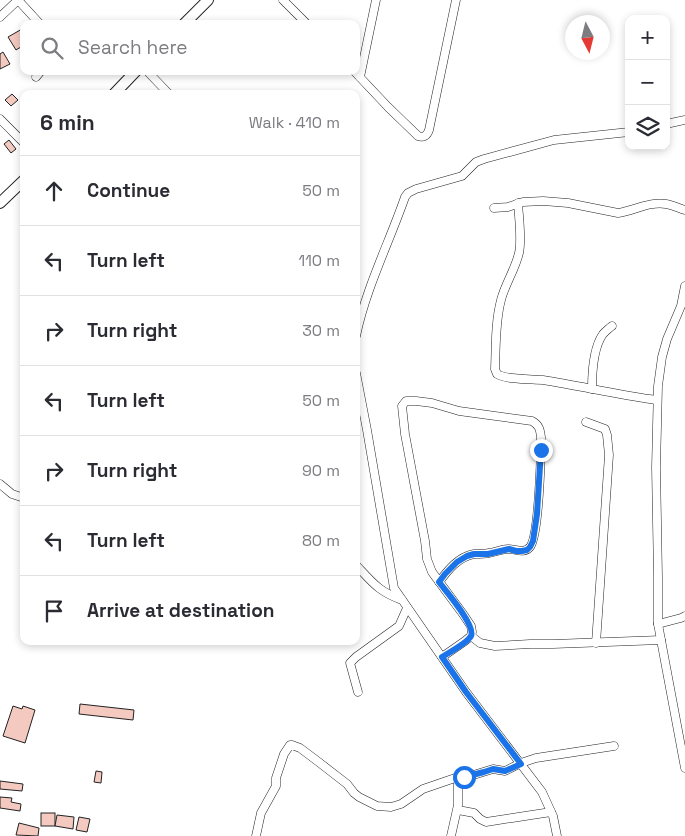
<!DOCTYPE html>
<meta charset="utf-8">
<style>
:root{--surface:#fff;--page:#f7f7f7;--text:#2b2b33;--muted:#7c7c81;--line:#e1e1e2}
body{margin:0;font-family:"Space Grotesk",sans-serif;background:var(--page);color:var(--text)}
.controls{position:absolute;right:15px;top:15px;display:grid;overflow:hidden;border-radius:10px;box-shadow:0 2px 8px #0003}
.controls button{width:45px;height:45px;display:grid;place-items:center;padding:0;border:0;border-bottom:1px solid var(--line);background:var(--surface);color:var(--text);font:25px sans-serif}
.compass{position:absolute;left:565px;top:15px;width:45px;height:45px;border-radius:50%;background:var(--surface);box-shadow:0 2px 8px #0003;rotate:173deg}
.stop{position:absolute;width:15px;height:15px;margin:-11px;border:4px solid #1a73e8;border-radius:50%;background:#fff}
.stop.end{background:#1a73e8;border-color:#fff;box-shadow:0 1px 5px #0008}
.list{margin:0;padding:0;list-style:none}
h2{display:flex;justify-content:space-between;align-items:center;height:65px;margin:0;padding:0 20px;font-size:21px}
h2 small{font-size:16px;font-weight:400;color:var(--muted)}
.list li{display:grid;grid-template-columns:32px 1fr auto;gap:15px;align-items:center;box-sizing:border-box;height:70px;padding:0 20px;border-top:1px solid var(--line)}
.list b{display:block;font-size:19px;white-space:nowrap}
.list em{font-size:16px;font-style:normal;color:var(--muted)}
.icon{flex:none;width:28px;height:28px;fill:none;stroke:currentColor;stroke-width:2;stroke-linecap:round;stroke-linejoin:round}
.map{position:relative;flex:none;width:685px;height:836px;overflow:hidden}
.search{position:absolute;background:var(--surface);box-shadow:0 2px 8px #0003;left:20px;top:20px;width:340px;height:55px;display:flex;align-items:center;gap:12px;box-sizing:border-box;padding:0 18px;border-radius:10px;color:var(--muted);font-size:19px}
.panel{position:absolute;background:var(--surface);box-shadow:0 2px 8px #0003;left:20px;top:90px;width:340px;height:555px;border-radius:10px}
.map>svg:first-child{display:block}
.building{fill:#f3c9c0;stroke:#222}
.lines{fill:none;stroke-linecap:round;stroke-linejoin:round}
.street-casing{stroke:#222;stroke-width:9}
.secondary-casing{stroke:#222;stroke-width:12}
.street{stroke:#fff;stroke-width:8}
.secondary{stroke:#fff;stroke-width:10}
.route{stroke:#1a73e8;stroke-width:6}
</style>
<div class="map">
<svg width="685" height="836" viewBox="0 0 685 836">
<rect width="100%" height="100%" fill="#fff"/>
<g class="building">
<polygon points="22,29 24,32 24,45 16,50 8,37"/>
<polygon points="3,52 10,64 0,69 0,54"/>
<polygon points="12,94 18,100 11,106 5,100"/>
<polygon points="9,140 16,149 11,153 4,144"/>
<polygon points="80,704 134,710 133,720 79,714"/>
<polygon points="13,706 22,709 23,706 35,710 25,743 3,736"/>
<polygon points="96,771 102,772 101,783 94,782"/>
<polygon points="0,781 23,784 22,791 0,789"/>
<polygon points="0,797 12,798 11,802 21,804 20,811 0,808"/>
<rect x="41" y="813" width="14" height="13"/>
<polygon points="57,815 74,817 73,829 55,826"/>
<polygon points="79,817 90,819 87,832 76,830"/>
<polygon points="19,823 39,828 38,836 16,835"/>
</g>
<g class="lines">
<g class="street-casing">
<g id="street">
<polyline points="18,0 40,24"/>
<polyline points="283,0 307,24"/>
<polyline points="0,17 18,0"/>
<polyline points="147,71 169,94"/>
<path d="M354,71L388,107L418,136C423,138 427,136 429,130L456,0"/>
<polyline points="36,77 41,71"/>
<polyline points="360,77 376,0"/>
<polyline points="0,119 24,143"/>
<polyline points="666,124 685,120"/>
<path d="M518,203C519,219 522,239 519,253C515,270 505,284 501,300C495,323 496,346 495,369L497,374C507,380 530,379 543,380C581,386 619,395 657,400"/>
<path d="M494,208L508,207L523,202L543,201L568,203L618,213C633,211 650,201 666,204C672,205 679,208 685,210"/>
<polyline points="685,286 681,306 667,339 662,357 658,386 656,467 658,576 658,624 685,768"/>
<path d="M356,336C366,288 389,243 405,197L408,193L416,189L462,176L476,162L484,159L554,140L629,132"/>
<polyline points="356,373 367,430 394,588 466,692 542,792 553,816 557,836"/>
<path d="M592,389C592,373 593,348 603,334C606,331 609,328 612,326"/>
<polyline points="586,422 605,429 607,435 609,455 596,643"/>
<polyline points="0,484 12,494 24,498"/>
<path d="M356,565C373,583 378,591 402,600"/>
<path d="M439,582C448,570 458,557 474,554C479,554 484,554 489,553C496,552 502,549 508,549C516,549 524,554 530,547C539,536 541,455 541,437C540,429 539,425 532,421L459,411L432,403L416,401H406L402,406L405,434L425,541L427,559L432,572L463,614L471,626L472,632L471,636L465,641L442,657"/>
<polyline points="658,624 681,618 685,616"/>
<polyline points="471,636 480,643 495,646 530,644 553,644 661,640"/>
<polyline points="358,692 350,663 356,657 399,626 407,608"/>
<polyline points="458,810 474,813 480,819 486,822 551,812"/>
<polyline points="256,836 261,813 276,786 276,778 284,754 290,745 292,745 300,748 316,760 347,784 354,793 359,797 377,806 391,807 401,804 423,789 458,777 467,777 493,769 505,771 521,763 536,758 614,746"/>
<polyline points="451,836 458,805 458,777"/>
</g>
</g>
<g class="secondary-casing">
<g id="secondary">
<polyline points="184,24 208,0"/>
<polyline points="114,94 136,71"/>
<polyline points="0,203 24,180"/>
</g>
</g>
<use href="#street" class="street"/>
<use href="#secondary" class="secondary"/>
</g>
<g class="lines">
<path class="route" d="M464,777L484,772L493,769L505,771L521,764L466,692L442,657C450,652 467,643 471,636C476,626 446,591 439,582L445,574L457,562L467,556L474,554H488L509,549L516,551H522L527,550L530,547L533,541L537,514L541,450"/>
</g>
</svg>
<div class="controls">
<button>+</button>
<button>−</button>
<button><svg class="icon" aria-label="layers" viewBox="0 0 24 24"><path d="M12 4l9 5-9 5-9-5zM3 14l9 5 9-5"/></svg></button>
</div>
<svg class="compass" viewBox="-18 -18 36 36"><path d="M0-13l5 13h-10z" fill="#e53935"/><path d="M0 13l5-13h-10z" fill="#7c7c81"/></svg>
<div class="stop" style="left:464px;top:777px"></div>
<div class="stop end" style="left:541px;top:450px"></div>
<div class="search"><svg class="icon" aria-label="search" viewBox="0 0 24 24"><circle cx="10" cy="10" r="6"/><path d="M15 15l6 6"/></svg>Search here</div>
<section class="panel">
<h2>6 min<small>Walk · 410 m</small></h2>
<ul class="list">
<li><svg class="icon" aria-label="ahead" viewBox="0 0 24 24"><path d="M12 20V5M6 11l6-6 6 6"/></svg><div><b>Continue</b></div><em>50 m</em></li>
<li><svg class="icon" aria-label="left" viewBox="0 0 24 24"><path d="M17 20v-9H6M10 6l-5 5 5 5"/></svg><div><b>Turn left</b></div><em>110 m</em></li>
<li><svg class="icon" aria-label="right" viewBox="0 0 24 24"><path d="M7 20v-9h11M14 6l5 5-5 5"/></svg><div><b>Turn right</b></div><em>30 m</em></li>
<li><svg class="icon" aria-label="left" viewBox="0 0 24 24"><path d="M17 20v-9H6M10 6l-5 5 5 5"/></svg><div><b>Turn left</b></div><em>50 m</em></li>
<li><svg class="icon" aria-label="right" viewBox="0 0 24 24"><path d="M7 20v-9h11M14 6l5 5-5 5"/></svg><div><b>Turn right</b></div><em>90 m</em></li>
<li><svg class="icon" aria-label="left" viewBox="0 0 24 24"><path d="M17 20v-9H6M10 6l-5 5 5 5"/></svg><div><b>Turn left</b></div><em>80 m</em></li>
<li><svg class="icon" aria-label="arrive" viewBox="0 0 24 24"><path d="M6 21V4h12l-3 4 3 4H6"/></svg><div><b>Arrive at destination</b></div></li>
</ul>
</section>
</div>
